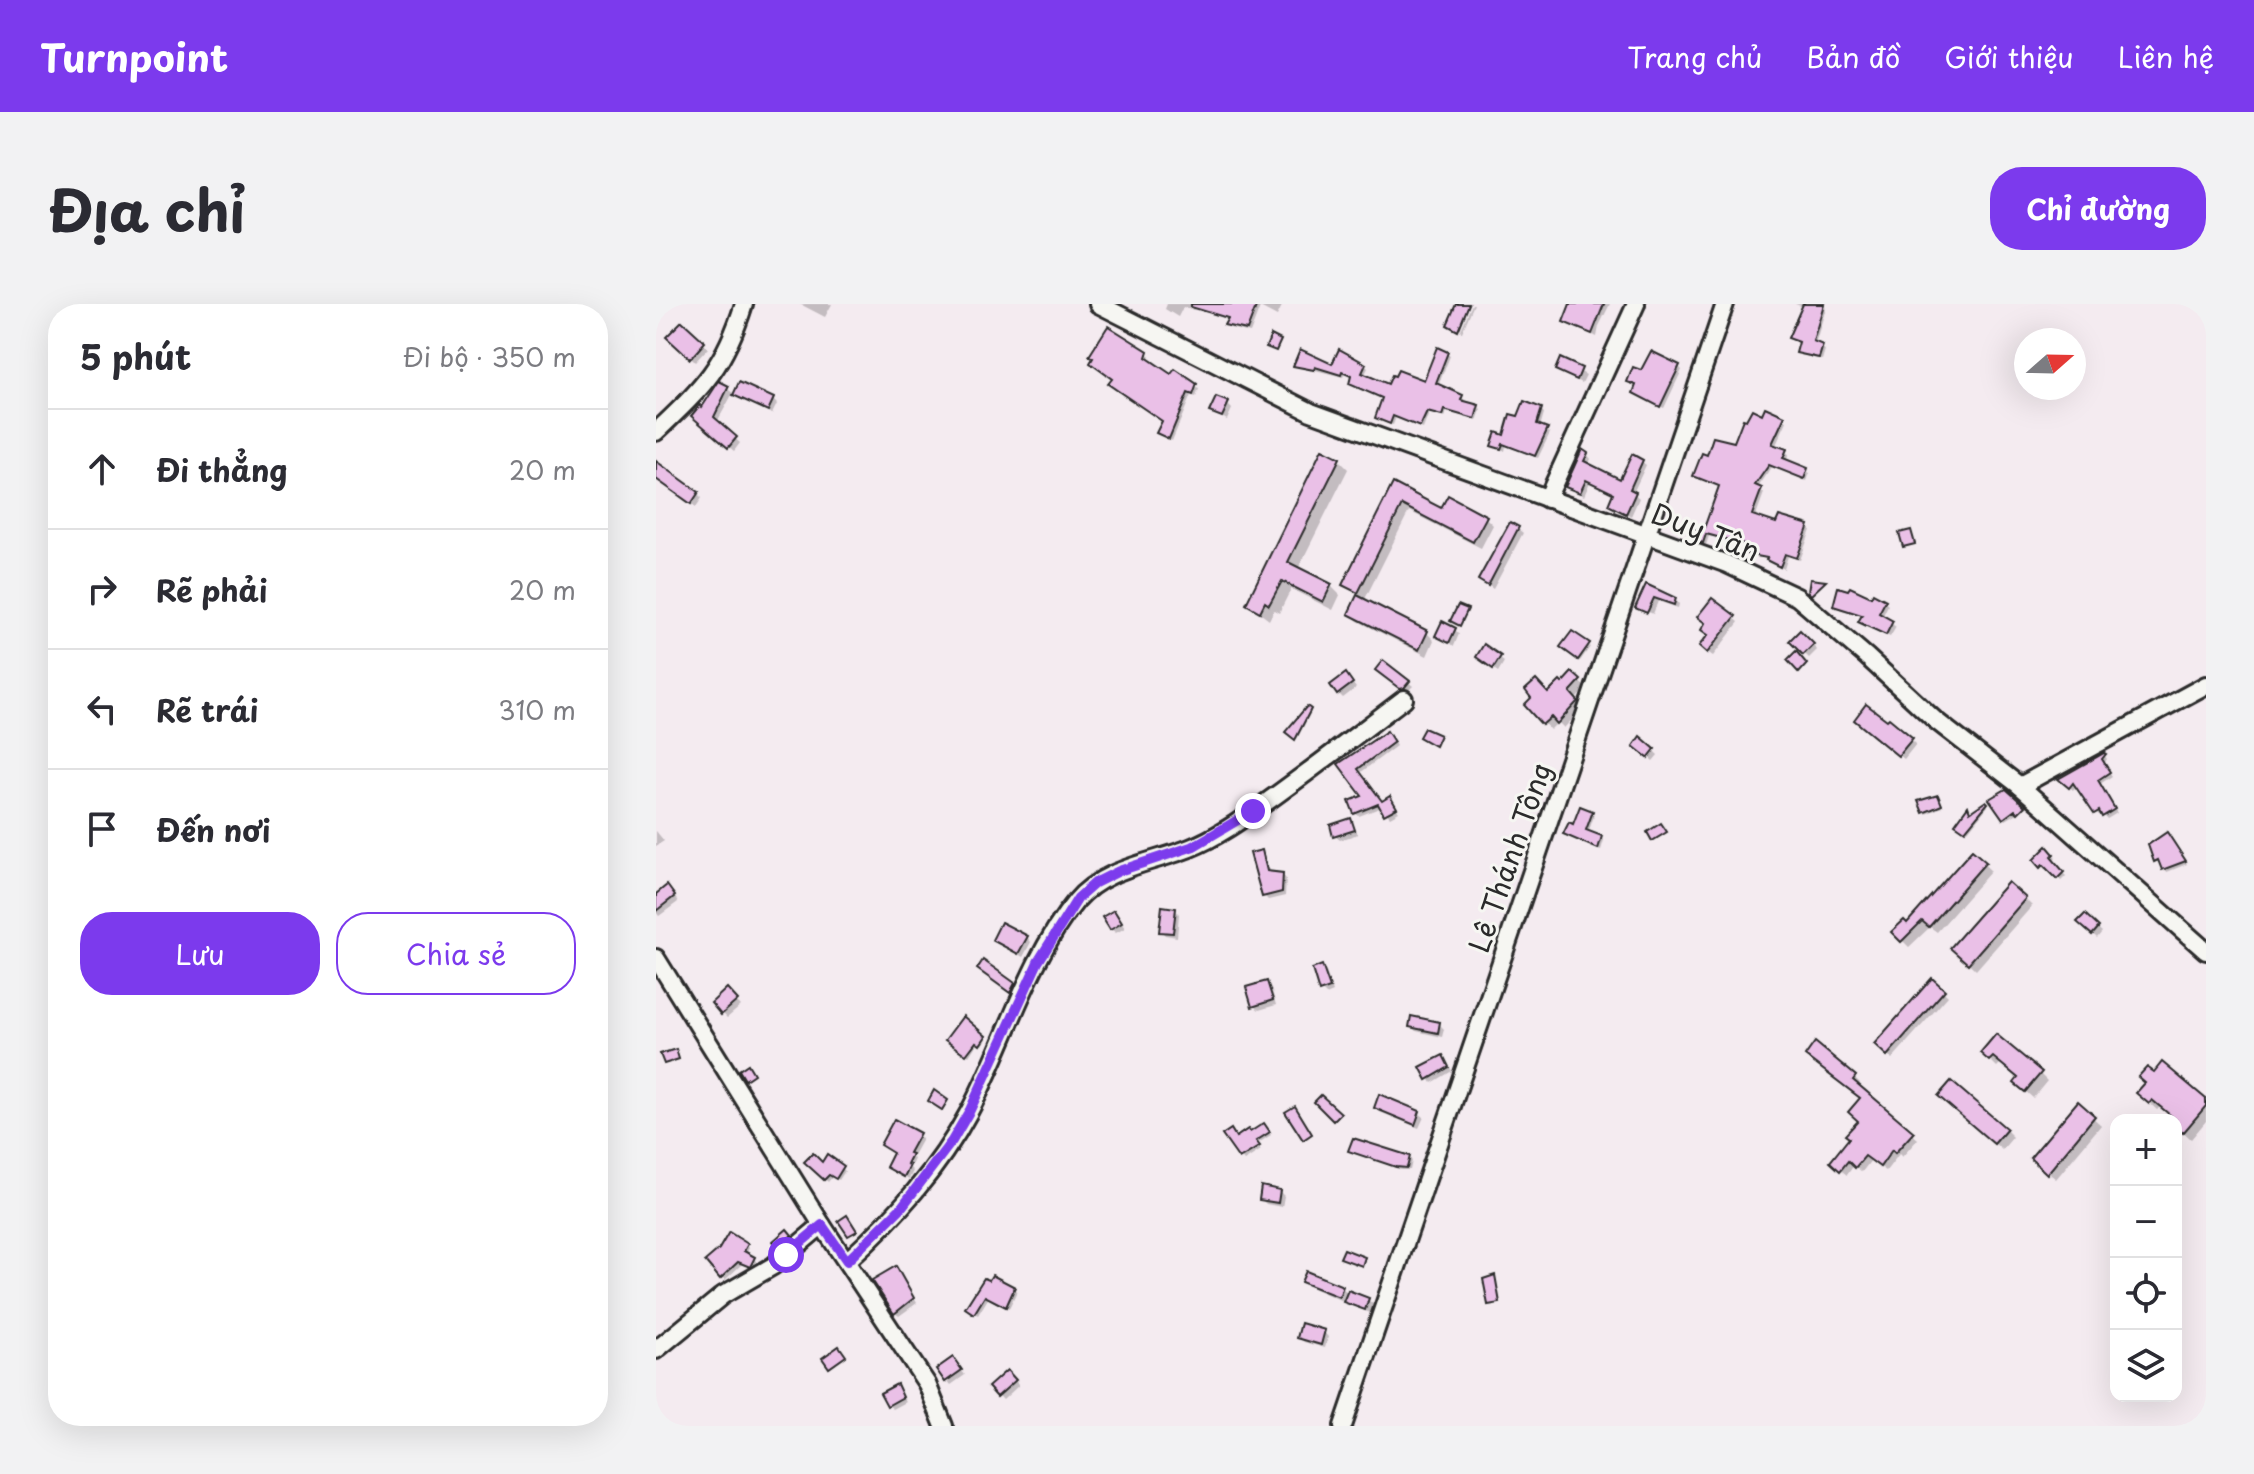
<!DOCTYPE html>
<html lang="vi">
<meta charset="utf-8">
<style>
:root{--surface:#fff;--page:#f2f2f3;--text:#2b2b33;--muted:#7c7c81;--line:#e1e1e2;--accent:#7c3aed}
body{margin:0;font-family:"Playpen Sans",sans-serif;background:var(--page);color:var(--text)}
.controls{position:absolute;right:24px;bottom:24px;display:grid;overflow:hidden;border-radius:16px;box-shadow:0 8px 32px #0002}
.controls button{width:72px;height:72px;display:grid;place-items:center;padding:0;border:0;border-bottom:2px solid var(--line);background:var(--surface);color:var(--text);font:40px sans-serif}
.compass{position:absolute;left:1358px;top:24px;width:72px;height:72px;border-radius:50%;background:var(--surface);box-shadow:0 8px 32px #0002;rotate:70deg}
.stop{position:absolute;width:24px;height:24px;margin:-18px;border:6px solid #7c3aed;border-radius:50%;background:#fff}
.stop.end{background:#7c3aed;border-color:#fff;box-shadow:0 2px 8px #0008}
.list{margin:0;padding:0;list-style:none}
h2{display:flex;justify-content:space-between;align-items:center;height:104px;margin:0;padding:0 32px;font-size:34px}
h2 small{font-size:26px;font-weight:400;color:var(--muted)}
.list li{display:grid;grid-template-columns:52px 1fr auto;gap:24px;align-items:center;box-sizing:border-box;height:120px;padding:0 32px;border-top:2px solid var(--line)}
.list b{display:block;font-size:30px;white-space:nowrap}
.list em{font-size:26px;font-style:normal;color:var(--muted)}
.actions{display:flex;gap:16px;padding:24px 32px}
.actions a{flex:1;padding:18px 0;border:2px solid var(--accent);border-radius:32px;text-align:center;font-size:28px;color:var(--accent)}
.actions .main{background:var(--accent);color:#fff}
.icon{flex:none;width:44px;height:44px;fill:none;stroke:currentColor;stroke-width:2;stroke-linecap:round;stroke-linejoin:round}
.map{position:relative;flex:none;width:1550px;height:1122px;overflow:hidden;border-radius:32px}
header{display:flex;align-items:center;gap:48px;box-sizing:border-box;height:112px;padding:0 40px;background:var(--accent);color:#fff}
header strong{font-size:38px}
nav{display:flex;gap:44px;margin-inline-start:auto;font-size:28px}
.intro{display:flex;align-items:center;justify-content:space-between;box-sizing:border-box;height:192px;padding:0 48px}
h1{margin:0;font-size:56px}
.button{padding:20px 36px;border-radius:32px;background:var(--accent);color:#fff;font-size:28px;font-weight:700}
main{display:flex;gap:48px;padding:0 48px}
aside{flex:1;background:var(--surface);border-radius:32px;box-shadow:0 8px 32px #0002}
.map>svg:first-child{display:block}
.shadow{fill:#0003}
.building{fill:#eac0e7;stroke:#2b2b2b;stroke-width:2}
.lines{fill:none;stroke-linecap:round;stroke-linejoin:round}
.minor-casing{stroke:#2b2b2b;stroke-width:22}
.minor{stroke:#f6f6f2;stroke-width:16}
.route{stroke:#7c3aed;stroke-width:10}
.labels{text-anchor:middle;dominant-baseline:central;stroke-width:6;stroke-linejoin:round;paint-order:stroke}
.street-label{font-size:28px;fill:#2b2b2b;stroke:#f6f6f2}
</style>
<header>
<strong>Turnpoint</strong>
<nav><a>Trang chủ</a><a>Bản đồ</a><a>Giới thiệu</a><a>Liên hệ</a></nav>
</header>
<div class="intro"><h1>Địa chỉ</h1><a class="button">Chỉ đường</a></div>
<main>
<aside>
<h2>5 phút<small>Đi bộ · 350 m</small></h2>
<ul class="list">
<li><svg class="icon" aria-label="ahead" viewBox="0 0 24 24"><path d="M12 20V5M6 11l6-6 6 6"/></svg><div><b>Đi thẳng</b></div><em>20 m</em></li>
<li><svg class="icon" aria-label="right" viewBox="0 0 24 24"><path d="M7 20v-9h11M14 6l5 5-5 5"/></svg><div><b>Rẽ phải</b></div><em>20 m</em></li>
<li><svg class="icon" aria-label="left" viewBox="0 0 24 24"><path d="M17 20v-9H6M10 6l-5 5 5 5"/></svg><div><b>Rẽ trái</b></div><em>310 m</em></li>
<li><svg class="icon" aria-label="arrive" viewBox="0 0 24 24"><path d="M6 21V4h12l-3 4 3 4H6"/></svg><div><b>Đến nơi</b></div></li>
</ul>
<div class="actions"><a class="main">Lưu</a><a>Chia sẻ</a></div>
</aside>
<div class="map">
<svg width="1550" height="1122" viewBox="0 0 1550 1122">
<rect width="100%" height="100%" fill="#f4ebf0"/>
<filter id="ink" filterUnits="userSpaceOnUse"><feTurbulence type="fractalNoise" baseFrequency=".0125" numOctaves="2"/><feDisplacementMap in="SourceGraphic" scale="16" xChannelSelector="R" yChannelSelector="G"/><feConvolveMatrix kernelMatrix="1 2 1 2 8 2 1 2 1" color-interpolation-filters="sRGB"/></filter>
<g filter="url(#ink)">
<g class="shadow">
<polygon points="144,0 176,0 169,13"/>
<polygon points="511,0 540,0 538,6 527,3 522,13 509,5"/>
<polygon points="555,0 627,0 621,12 604,3 594,29 574,24 571,20 573,16 555,10 551,7"/>
<polygon points="816,0 818,0 806,28 804,28"/>
<polygon points="916,0 954,0 943,22 941,33 910,17"/>
<polygon points="1139,0 1165,0 1170,4 1159,40 1169,46 1166,56 1145,51 1142,48 1145,39 1135,34 1148,3"/>
<polygon points="26,20 52,44 39,58 13,33"/>
<polygon points="490,49 494,52 492,57 516,73 543,85 540,93 535,91 516,137 503,129 508,117 458,83"/>
<polygon points="791,50 794,52 782,82 805,93 807,98 822,103 825,106 821,117 791,107 789,114 773,109 767,125 740,113 737,121 724,116 728,94 698,83 696,80 697,73 689,69 687,73 639,61 709,61 712,64 708,72 734,83 769,78"/>
<polygon points="905,57 930,71 926,79 901,65"/>
<polygon points="1023,63 1026,66 1008,104 982,92 982,82 973,77 986,68"/>
<polygon points="64,80 77,89 61,118 84,139 78,147 37,112 47,106"/>
<polygon points="79,91 117,96 121,100 116,110"/>
<polygon points="571,100 576,105 571,116 555,107"/>
<polygon points="1110,105 1131,117 1119,143 1133,150 1130,157 1154,169 1151,177 1116,163 1101,185 1108,189 1099,214 1121,222 1152,222 1155,226 1144,256 1132,252 1128,265 1112,255 1096,252 1093,249 1094,243 1053,232 1050,241 1036,234 1048,229 1065,183 1040,172 1053,153 1079,140 1107,112"/>
<polygon points="885,106 888,109 884,123 894,129 882,154 850,142 849,147 838,141 849,134 864,115"/>
<polygon points="931,150 935,155 932,161 965,178 985,157 990,161 977,189 983,194 975,212 954,200 959,190 934,178 928,192 911,182"/>
<polygon points="683,156 692,165 642,265 675,282 684,291 677,306 635,285 623,309 618,306 613,316 592,300"/>
<polygon points="0,167 42,190 46,194 40,203 0,174"/>
<polygon points="738,182 786,206 830,214 837,221 825,244 753,207 708,297 771,329 778,336 771,352 702,317 694,310 703,292 689,281"/>
<polygon points="862,225 867,229 837,285 825,276"/>
<polygon points="991,283 1019,296 1023,300 1022,304 1002,297 997,310 984,304"/>
<polygon points="1216,296 1228,298 1232,301 1226,313 1240,323 1234,333 1208,322 1204,318 1207,312 1183,305 1179,301"/>
<polygon points="1078,314 1083,318 1057,352 1050,347"/>
<polygon points="799,326 803,330 798,342 782,331"/>
<polygon points="1144,328 1161,346 1153,354 1136,337"/>
<polygon points="916,330 934,343 924,357 906,343"/>
<polygon points="828,343 848,358 842,368 827,357"/>
<polygon points="727,370 752,378 757,382 750,389"/>
<polygon points="916,371 930,384 919,396 927,404 908,424 902,418 894,426 871,401 906,382"/>
<polygon points="694,376 700,384 687,394 682,389"/>
<polygon points="654,407 655,408 641,435 632,428"/>
<polygon points="1205,420 1256,436 1260,440 1248,455"/>
<polygon points="735,433 740,442 704,469 726,499 734,495 743,508 734,513 726,503 703,512 699,509 709,493 685,460"/>
<polygon points="985,435 1002,451 997,457 979,441"/>
<polygon points="1448,451 1451,455 1448,460 1456,472 1444,480 1461,509 1451,515 1446,509 1443,511 1440,508 1421,481 1417,486 1405,475"/>
<polygon points="1350,488 1370,504 1350,516 1336,495"/>
<polygon points="1283,495 1286,503 1270,510 1269,508"/>
<polygon points="1329,499 1332,502 1312,527 1302,519"/>
<polygon points="936,509 938,512 932,529 948,536 945,546 910,530"/>
<polygon points="695,517 702,530 684,536 679,532"/>
<polygon points="0,527 8,537 0,542"/>
<polygon points="1513,534 1531,560 1511,568 1506,559 1500,557"/>
<polygon points="1391,545 1400,554 1396,558 1410,572 1405,577 1392,563 1389,565 1380,556"/>
<polygon points="605,548 609,552 614,569 626,570 630,575 629,592 612,596 608,592"/>
<polygon points="1316,549 1335,567 1281,628 1274,623 1253,643 1238,628 1251,622"/>
<polygon points="16,588 22,598 3,612 0,608 0,592"/>
<polygon points="1369,595 1376,602 1320,666 1304,651"/>
<polygon points="519,606 523,610 521,633 509,631 505,627"/>
<polygon points="458,608 469,624 460,629 455,625"/>
<polygon points="1429,613 1446,628 1441,634 1424,618"/>
<polygon points="371,633 375,638 367,653 338,636"/>
<polygon points="665,664 670,668 677,688 670,691 665,686"/>
<polygon points="1276,677 1292,692 1236,755 1221,740"/>
<polygon points="611,680 615,684 620,701 603,706 598,702"/>
<polygon points="71,687 85,702 71,714 57,699"/>
<polygon points="307,715 331,735 326,741 322,738 313,752 291,736"/>
<polygon points="783,720 788,725 786,733 760,727 755,723"/>
<polygon points="1160,741 1199,774 1204,779 1202,782 1262,835 1246,853 1243,850 1230,867 1215,856 1206,868 1198,861 1191,871 1182,864 1205,817 1206,795"/>
<polygon points="1327,749 1384,770 1391,777 1377,794 1368,786 1364,775 1345,759 1341,763"/>
<polygon points="787,754 796,767 776,779 767,764"/>
<polygon points="1483,789 1550,798 1550,817 1535,835 1520,821 1520,816 1517,816 1519,814 1505,802 1501,806"/>
<polygon points="1292,799 1350,826 1357,833 1346,846"/>
<polygon points="1422,800 1445,821 1400,875 1384,862"/>
<polygon points="720,804 763,809 768,813 763,824 724,808"/>
<polygon points="610,824 615,831 601,840 605,846 588,857 568,832 581,835"/>
<polygon points="262,831 266,835 256,853 258,855 254,864 257,867 253,875 232,863 239,850 226,841"/>
<polygon points="694,846 753,854 756,857 754,866 745,866"/>
<polygon points="151,858 186,864 189,867 183,876 177,872 172,878"/>
<polygon points="624,888 628,892 626,903 610,900 605,895"/>
<polygon points="131,928 139,936 128,946 120,937"/>
<polygon points="91,942 93,944 90,950 101,957 96,965 86,960 69,976 52,957"/>
<polygon points="243,968 261,999 243,1012 239,1009"/>
<polygon points="329,977 361,987 353,1004 333,993 322,1011 314,1006"/>
<polygon points="647,978 686,984 691,988 712,996 717,1000 714,1009 652,982"/>
<polygon points="668,1028 672,1033 669,1044 648,1038 643,1034"/>
<polygon points="301,1060 309,1071 295,1081 291,1076"/>
<polygon points="351,1068 363,1081 347,1096 335,1083"/>
<polygon points="240,1083 250,1098 237,1105 232,1101"/>
</g>
<g class="building">
<polygon points="535,0 601,0 591,26 568,21 572,14 535,3"/>
<polygon points="800,0 813,0 802,27 791,21"/>
<polygon points="914,0 948,0 936,30 907,18"/>
<polygon points="1147,0 1168,0 1157,37 1167,41 1163,54 1140,49 1143,38 1132,34"/>
<polygon points="26,17 49,38 34,55 10,33"/>
<polygon points="452,22 492,47 490,53 515,70 519,65 541,80 537,91 532,89 513,135 500,129 506,117 452,80 456,75 434,59 437,54 433,52"/>
<polygon points="615,31 625,36 620,47 610,43"/>
<polygon points="781,43 792,48 780,79 807,91 805,96 823,101 819,115 788,106 786,112 771,108 764,123 737,112 734,120 719,114 726,94 693,80 695,72 686,68 685,71 659,63 658,66 637,62 644,45 676,60 683,45 710,60 706,69 732,80 736,71 739,72 742,66 768,76"/>
<polygon points="995,47 1024,61 1004,103 977,89 980,81 971,78 977,63 985,66"/>
<polygon points="904,54 926,64 921,76 899,66"/>
<polygon points="63,77 73,82 58,113 81,133 72,144 35,112 44,101 46,103"/>
<polygon points="83,78 118,94 112,107 77,91"/>
<polygon points="560,93 573,98 566,113 553,108"/>
<polygon points="868,97 886,104 881,120 892,124 879,152 847,140 845,145 835,142 840,128 848,131 854,110 862,112"/>
<polygon points="1109,103 1129,112 1116,140 1131,145 1127,154 1152,164 1148,175 1113,161 1099,181 1106,184 1096,211 1120,219 1123,212 1153,221 1141,254 1129,250 1124,263 1110,256 1111,254 1090,250 1092,242 1088,240 1050,230 1047,239 1033,235 1037,224 1047,227 1063,182 1037,172 1046,149 1051,151 1057,133 1078,138 1087,115 1090,116 1096,105 1106,110"/>
<polygon points="666,145 684,154 632,258 676,280 667,298 626,277 613,301 609,298 604,308 590,300"/>
<polygon points="926,145 932,149 928,157 964,175 976,150 987,156 974,185 980,188 970,210 952,201 957,189 930,176 924,189 909,183"/>
<polygon points="0,157 43,188 35,200 0,175"/>
<polygon points="737,179 785,204 792,191 831,212 817,238 746,201 702,289 686,281"/>
<polygon points="854,218 863,223 832,282 822,276"/>
<polygon points="1255,226 1259,240 1247,243 1243,229"/>
<polygon points="1154,275 1170,277 1155,291 1152,288"/>
<polygon points="990,280 1020,294 1018,301 998,294 991,309 979,304"/>
<polygon points="1182,283 1192,286 1194,283 1215,293 1217,289 1230,296 1223,309 1237,317 1230,331 1202,318 1206,311 1177,302"/>
<polygon points="701,291 772,327 763,346 692,310"/>
<polygon points="1056,294 1080,312 1051,349 1043,342 1052,331 1045,326 1049,319 1041,313"/>
<polygon points="802,301 812,305 804,322 794,317"/>
<polygon points="786,317 800,324 793,339 779,332"/>
<polygon points="1144,326 1158,340 1147,351 1133,337"/>
<polygon points="916,327 934,339 922,356 904,343"/>
<polygon points="828,340 845,352 837,365 820,353"/>
<polygon points="1140,347 1151,360 1143,369 1131,356"/>
<polygon points="727,356 754,377 748,384 744,385 719,366"/>
<polygon points="916,368 925,376 914,388 922,397 901,420 895,413 886,421 868,401 875,394 869,386 880,376 892,389 904,377 906,379"/>
<polygon points="690,369 697,379 681,391 674,381"/>
<polygon points="1210,400 1231,416 1233,414 1257,434 1242,452 1198,416"/>
<polygon points="651,402 655,405 639,436 629,428"/>
<polygon points="768,424 784,431 779,442 763,433"/>
<polygon points="731,427 738,438 702,465 726,497 734,492 741,504 728,511 722,500 698,510 693,497 706,492 682,460"/>
<polygon points="984,432 999,445 992,454 977,442"/>
<polygon points="1448,449 1450,450 1446,455 1454,468 1442,476 1459,505 1446,513 1443,507 1438,510 1417,479 1413,484 1402,475"/>
<polygon points="1350,485 1369,502 1362,509 1359,506 1347,515 1333,495"/>
<polygon points="1282,491 1286,501 1267,509 1262,497"/>
<polygon points="1330,497 1332,499 1309,527 1299,520 1312,502 1314,508"/>
<polygon points="924,502 937,507 930,526 946,532 942,545 907,530 913,518 917,520"/>
<polygon points="695,514 699,526 677,533 674,521"/>
<polygon points="1005,519 1011,528 996,537 991,528"/>
<polygon points="1511,528 1530,557 1506,566 1502,556 1498,558 1492,541"/>
<polygon points="1391,542 1398,550 1395,553 1408,568 1401,575 1387,561 1384,564 1377,556"/>
<polygon points="606,546 611,567 627,569 626,588 606,593 594,549"/>
<polygon points="1316,546 1330,558 1273,623 1266,617 1245,638 1235,628 1248,616 1251,619"/>
<polygon points="1352,578 1370,594 1312,660 1294,644"/>
<polygon points="11,581 19,592 0,607 0,590"/>
<polygon points="506,602 520,604 517,629 503,628"/>
<polygon points="458,606 466,619 454,626 446,613"/>
<polygon points="1429,610 1443,623 1436,631 1421,618"/>
<polygon points="345,618 372,632 362,650 336,636"/>
<polygon points="327,656 359,679 354,689 321,665"/>
<polygon points="666,661 674,684 663,688 656,665"/>
<polygon points="1276,674 1289,686 1231,752 1218,740"/>
<polygon points="611,677 617,696 596,703 590,683"/>
<polygon points="71,684 82,696 65,711 55,699"/>
<polygon points="307,712 330,732 324,741 320,738 310,751 289,736"/>
<polygon points="755,712 784,718 782,729 753,723"/>
<polygon points="1340,730 1386,768 1369,788 1358,779 1362,774 1337,753 1333,757 1324,749"/>
<polygon points="1159,738 1200,772 1197,776 1258,828 1239,849 1236,846 1224,863 1209,852 1199,864 1192,857 1184,867 1174,858 1193,834 1189,831 1202,817 1192,808 1204,794 1149,752"/>
<polygon points="20,745 23,755 8,760 4,750"/>
<polygon points="787,751 793,763 771,776 764,763"/>
<polygon points="1506,758 1550,795 1550,802 1527,829 1520,823 1520,816 1496,796 1493,800 1480,789 1489,779 1482,773 1491,763 1498,768"/>
<polygon points="92,760 98,770 89,776 83,766"/>
<polygon points="1295,777 1351,825 1338,840 1282,792"/>
<polygon points="278,786 292,796 286,806 272,797"/>
<polygon points="723,790 764,807 759,821 718,804"/>
<polygon points="665,791 685,809 677,817 658,798"/>
<polygon points="1422,797 1439,812 1391,870 1374,854"/>
<polygon points="639,802 656,830 647,836 629,808"/>
<polygon points="238,815 264,829 253,849 256,850 251,860 254,861 248,873 230,863 237,849 224,841"/>
<polygon points="608,819 614,828 600,837 604,842 583,855 566,831 575,825 580,833 592,825 594,828"/>
<polygon points="697,834 754,852 751,864 740,863 692,847"/>
<polygon points="157,849 166,858 171,850 188,862 180,875 173,871 168,876 148,858"/>
<polygon points="605,882 624,886 622,899 603,896"/>
<polygon points="191,911 201,927 192,932 182,917"/>
<polygon points="131,925 136,931 122,943 117,937"/>
<polygon points="73,928 92,940 88,947 99,953 94,963 82,958 64,975 49,957 63,945"/>
<polygon points="688,945 709,953 706,962 684,954"/>
<polygon points="240,962 258,994 238,1010 216,976"/>
<polygon points="650,967 687,982 683,993 645,978"/>
<polygon points="336,971 359,983 350,1003 329,992 318,1010 309,1004 328,974 333,976"/>
<polygon points="839,971 844,999 832,1001 827,975"/>
<polygon points="692,986 713,994 709,1006 687,998"/>
<polygon points="645,1019 669,1026 665,1041 641,1034"/>
<polygon points="183,1042 190,1052 173,1064 166,1054"/>
<polygon points="297,1053 306,1066 289,1078 280,1065"/>
<polygon points="351,1066 360,1076 341,1093 332,1083"/>
<polygon points="241,1080 247,1093 231,1102 224,1089"/>
</g>
<g class="lines">
<g class="minor-casing">
<g id="minor">
<polyline points="442,0 655,108 1071,260 1141,293 1211,353 1279,416 1364,482 1550,647"/>
<path d="M0,128C47,83 68,64 88,0"/>
<polyline points="891,195 980,0"/>
<polyline points="1364,482 1550,381"/>
<polyline points="0,654 166,921 271,1080 288,1122"/>
<path d="M191,957C239,913 282,866 313,808C349,741 372,655 420,597C447,564 496,559 534,544C562,533 588,514 612,497C658,464 703,429 748,395"/>
<polyline points="0,1046 67,991 117,962 166,921"/>
<polyline points="687,1122 1069,0"/>
</g>
</g>
<use href="#minor" class="minor"/>
</g>
</g>
<g class="lines" filter="url(#ink)">
<polyline class="route" points="130,951 166,921 191,957 245,904 296,837 314,806 382,658 422,594 439,579 463,567 538,542 597,507"/>
</g>
<g class="labels">
<g class="street-label">
<text transform="translate(1050 227) rotate(21)">Duy Tân</text>
<text transform="translate(853 553) rotate(-71)">Lê Thánh Tông</text>
</g>
</g>
</svg>
<div class="controls">
<button>+</button>
<button>−</button>
<button><svg class="icon" aria-label="locate" viewBox="0 0 24 24"><circle cx="12" cy="12" r="6"/><path d="M12 2v4M12 18v4M2 12h4M18 12h4"/></svg></button>
<button><svg class="icon" aria-label="layers" viewBox="0 0 24 24"><path d="M12 4l9 5-9 5-9-5zM3 14l9 5 9-5"/></svg></button>
</div>
<svg class="compass" viewBox="-18 -18 36 36"><path d="M0-13l5 13h-10z" fill="#e53935"/><path d="M0 13l5-13h-10z" fill="#7c7c81"/></svg>
<div class="stop" style="left:130px;top:951px"></div>
<div class="stop end" style="left:597px;top:507px"></div>
</div>
</main>
